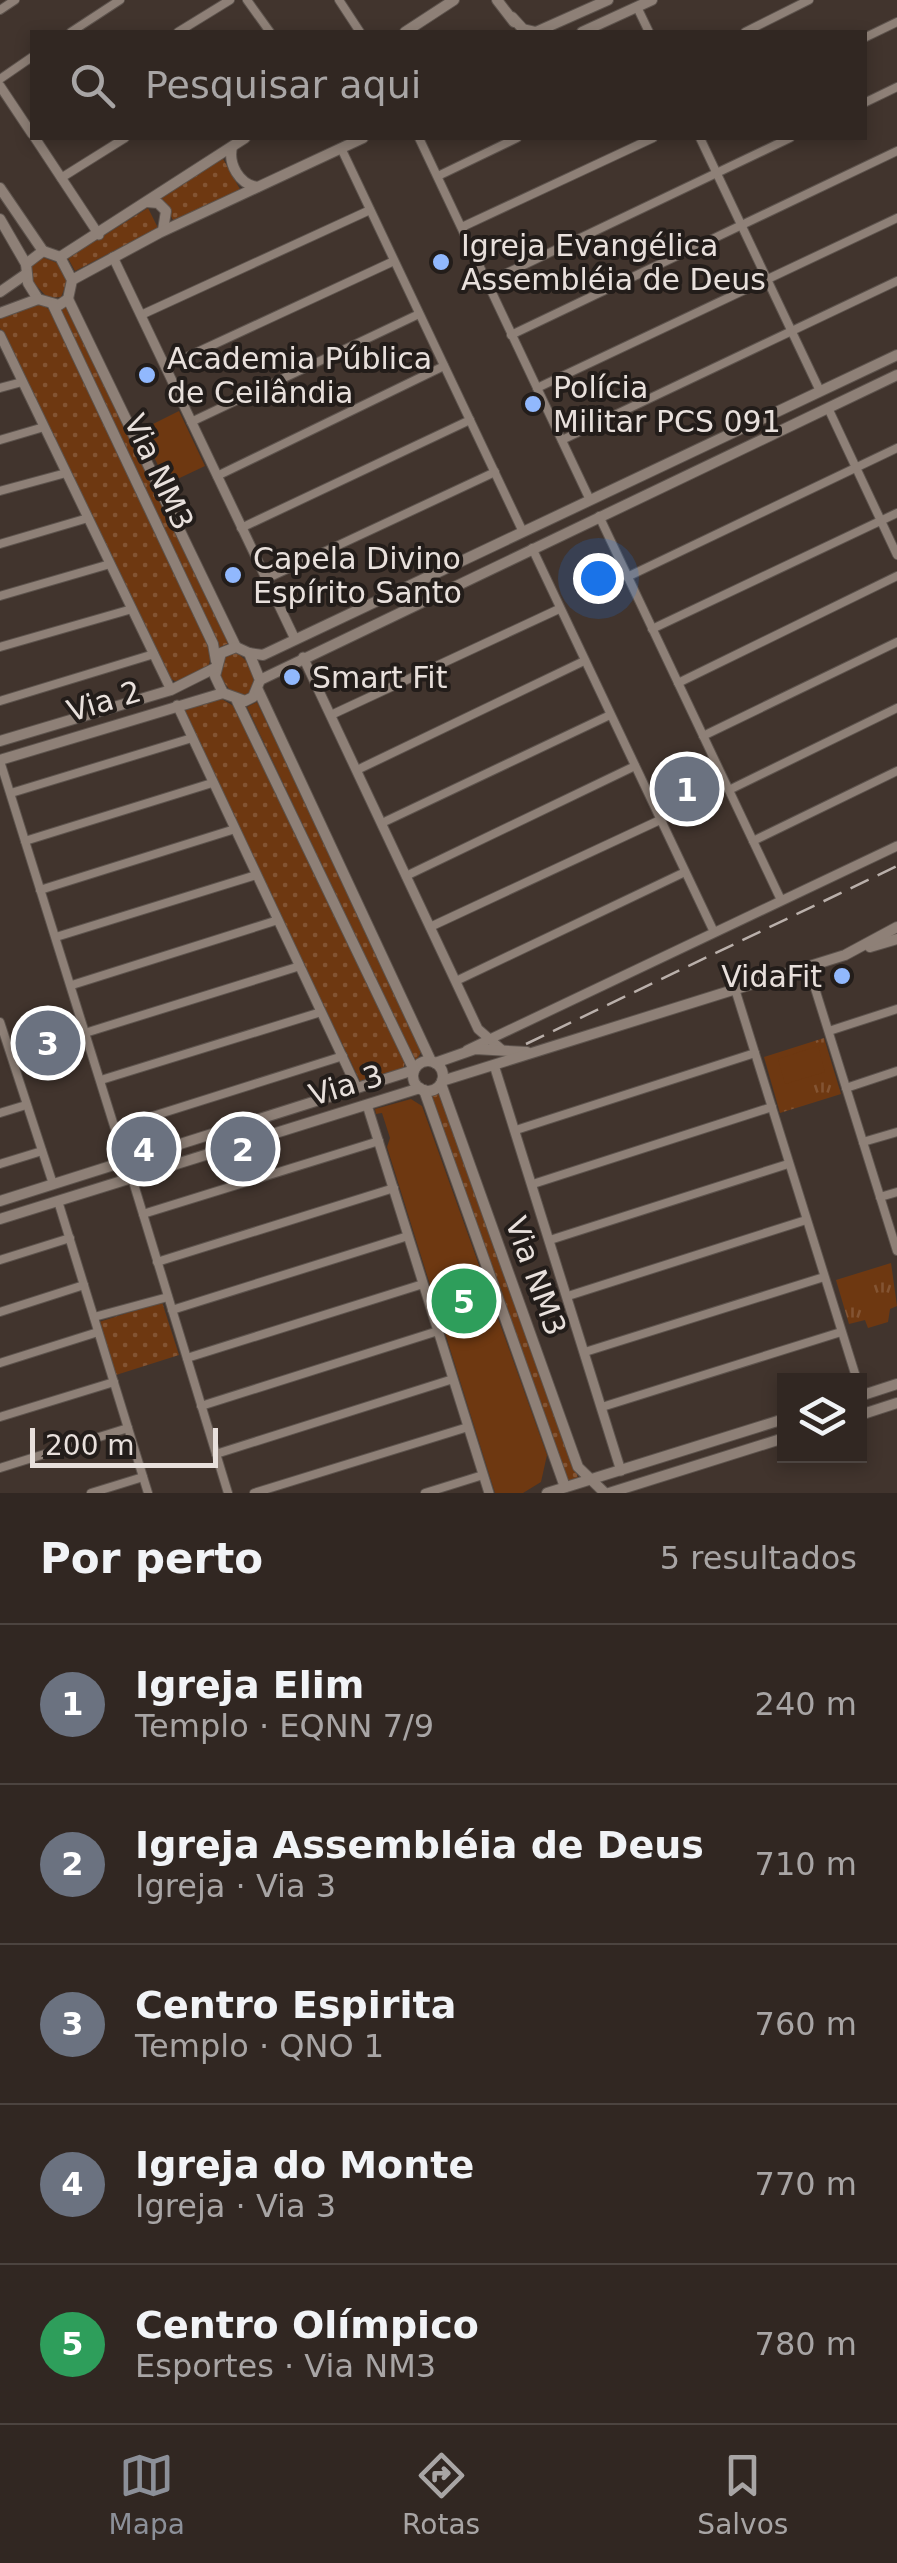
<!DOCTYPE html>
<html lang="pt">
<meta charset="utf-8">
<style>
:root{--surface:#312722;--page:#392f2a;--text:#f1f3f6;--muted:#a8a5a5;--line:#4c4440;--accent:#8c9099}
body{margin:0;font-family:"DejaVu Sans",sans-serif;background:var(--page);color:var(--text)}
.controls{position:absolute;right:30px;bottom:30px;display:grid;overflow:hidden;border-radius:0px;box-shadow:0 5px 15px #0003}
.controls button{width:90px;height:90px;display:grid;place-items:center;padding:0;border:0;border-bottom:2px solid var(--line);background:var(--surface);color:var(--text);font:50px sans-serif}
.scale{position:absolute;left:30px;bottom:25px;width:188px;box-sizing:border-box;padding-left:10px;border:5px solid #e8e0dc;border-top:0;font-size:28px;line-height:35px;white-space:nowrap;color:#e8e0dc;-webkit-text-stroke:8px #231d1a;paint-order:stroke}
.you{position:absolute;left:598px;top:578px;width:35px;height:35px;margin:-25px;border:8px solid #fff;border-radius:50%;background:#1a73e8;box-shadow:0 0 0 15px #1a73e833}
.badge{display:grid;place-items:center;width:65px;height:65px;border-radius:50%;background:var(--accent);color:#fff;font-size:32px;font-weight:700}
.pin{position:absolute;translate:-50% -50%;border:5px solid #fff;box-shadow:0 2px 10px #0006}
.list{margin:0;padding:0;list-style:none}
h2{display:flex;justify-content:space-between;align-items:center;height:130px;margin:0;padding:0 40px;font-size:42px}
h2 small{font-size:32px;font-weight:400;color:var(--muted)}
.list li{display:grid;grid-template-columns:65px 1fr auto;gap:30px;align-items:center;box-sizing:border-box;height:160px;padding:0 40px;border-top:2px solid var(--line)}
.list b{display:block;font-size:38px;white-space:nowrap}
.list p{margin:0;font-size:32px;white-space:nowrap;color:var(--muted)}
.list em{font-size:32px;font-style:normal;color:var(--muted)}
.icon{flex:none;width:55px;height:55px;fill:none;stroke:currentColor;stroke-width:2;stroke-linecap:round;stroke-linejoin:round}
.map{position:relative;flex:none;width:897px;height:1493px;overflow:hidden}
.search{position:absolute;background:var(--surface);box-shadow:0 5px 15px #0003;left:30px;right:30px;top:30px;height:110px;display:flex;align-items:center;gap:25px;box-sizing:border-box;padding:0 35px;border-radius:0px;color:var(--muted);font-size:38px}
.sheet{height:930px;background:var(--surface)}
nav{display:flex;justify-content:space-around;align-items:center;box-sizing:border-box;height:140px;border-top:2px solid var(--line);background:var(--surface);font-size:28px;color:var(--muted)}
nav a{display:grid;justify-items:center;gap:5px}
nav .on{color:var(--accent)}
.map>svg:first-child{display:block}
.grass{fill:url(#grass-dots)}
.park{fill:url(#park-tufts)}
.pitch{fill:#6e3811}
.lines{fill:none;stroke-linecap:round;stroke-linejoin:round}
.minor-casing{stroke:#5d534d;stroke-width:10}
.tertiary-casing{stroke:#5d534d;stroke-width:11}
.secondary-casing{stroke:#5d534d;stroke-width:12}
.minor{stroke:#8e8077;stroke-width:8}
.tertiary{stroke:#8e8077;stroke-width:9}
.secondary{stroke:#8e8077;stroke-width:10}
.rail{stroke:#bab0ab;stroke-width:2.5;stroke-dasharray:20 10;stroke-linecap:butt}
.poi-dot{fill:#91b8fd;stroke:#231d1a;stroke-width:4}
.labels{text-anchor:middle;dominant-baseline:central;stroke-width:8;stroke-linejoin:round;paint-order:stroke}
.poi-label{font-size:30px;fill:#e8e0dc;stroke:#231d1a;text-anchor:start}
.street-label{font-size:30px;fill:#e8e0dc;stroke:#231d1a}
</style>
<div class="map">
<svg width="897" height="1493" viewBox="0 0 897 1493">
<defs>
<pattern id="grass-dots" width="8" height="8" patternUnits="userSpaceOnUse" patternTransform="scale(2.5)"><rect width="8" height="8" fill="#6e3811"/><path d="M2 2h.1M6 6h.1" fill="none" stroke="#835433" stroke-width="1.8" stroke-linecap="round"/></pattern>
<pattern id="park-tufts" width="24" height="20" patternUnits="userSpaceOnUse" patternTransform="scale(2.5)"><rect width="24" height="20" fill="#6e3811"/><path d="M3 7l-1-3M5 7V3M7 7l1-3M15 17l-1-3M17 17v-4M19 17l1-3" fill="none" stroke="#835433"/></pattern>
</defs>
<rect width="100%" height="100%" fill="#41342d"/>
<g class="grass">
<polygon points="222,157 241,191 174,222 161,197"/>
<polygon points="148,208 158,228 75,271 68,258"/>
<polygon points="39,256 60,264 67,282 61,297 48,298 33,282 31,265"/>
<polygon points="25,303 41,304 50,310 212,651 208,669 177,682 171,679 0,328 0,317"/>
<polygon points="68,305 229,643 218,648 58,309"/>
<polygon points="236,652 250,664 255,687 247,697 232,693 221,678 222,659"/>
<polygon points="220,698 237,708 406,1060 403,1069 361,1083 186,717 185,704"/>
<polygon points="257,702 422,1051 415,1062 247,707"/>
<polygon points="439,1091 579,1480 568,1483 429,1094"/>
<polygon points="162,1302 179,1355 116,1375 99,1322"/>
</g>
<g class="park">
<polygon points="824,1038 841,1094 780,1113 764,1057"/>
<polygon points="891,1263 897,1306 890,1309 888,1322 868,1328 865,1320 849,1324 836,1280"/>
</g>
<g class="pitch">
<polygon points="179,411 205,466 167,484 141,430"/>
<polygon points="818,1046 825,1072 785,1084 778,1059"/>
<polygon points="411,1099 422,1106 547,1455 541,1482 523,1493 495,1493 387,1147 390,1138 382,1113 376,1114 375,1109"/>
</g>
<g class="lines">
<g class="minor-casing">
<g id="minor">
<polyline points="247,0 270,32"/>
<polyline points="339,0 360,32"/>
<polyline points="637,7 649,32"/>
<polyline points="0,10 15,0"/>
<polyline points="71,32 120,0"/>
<polyline points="178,32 230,0"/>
<polyline points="745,32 809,0"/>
<polyline points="864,38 897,22"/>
<polyline points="0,79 32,57"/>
<polyline points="864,103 897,87"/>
<polyline points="419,138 590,500"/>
<polyline points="700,138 820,391"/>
<polyline points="341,148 523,532"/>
<polyline points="438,176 517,138"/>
<polyline points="61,178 125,138"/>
<polyline points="462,227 653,138"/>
<polyline points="488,282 790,138"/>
<polyline points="141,315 370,210"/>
<polyline points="511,335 897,151"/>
<polyline points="165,367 394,261"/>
<polyline points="0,388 22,382"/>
<polyline points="537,388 897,218"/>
<polyline points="828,408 897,555"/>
<polyline points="191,422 419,314"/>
<polyline points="0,440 44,427"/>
<polyline points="562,440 897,281"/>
<polyline points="217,476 444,366"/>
<polyline points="0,491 66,473"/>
<polyline points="599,516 781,900"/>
<polyline points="241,528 470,420"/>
<polyline points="0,544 88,518"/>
<polyline points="532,548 714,932"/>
<polyline points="627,577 897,448"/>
<polyline points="266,579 495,472"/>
<polyline points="0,596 110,564"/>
<polyline points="652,629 897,513"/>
<polyline points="0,647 132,609"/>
<polyline points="678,683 897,576"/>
<polyline points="0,701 154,654"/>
<polyline points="331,715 559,609"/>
<polyline points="703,736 897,642"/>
<polyline points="0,761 125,1161"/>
<polyline points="357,770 584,661"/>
<polyline points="729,790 897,708"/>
<polyline points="11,793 192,738"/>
<polyline points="382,823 610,715"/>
<polyline points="25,841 212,783"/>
<polyline points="753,841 897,771"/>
<polyline points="406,876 635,766"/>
<polyline points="40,890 235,829"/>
<polyline points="430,927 660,820"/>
<polyline points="56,937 256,875"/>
<polyline points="808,966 897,1251"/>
<polyline points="456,981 685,872"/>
<polyline points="72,985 278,920"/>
<polyline points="735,989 857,1380"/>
<polyline points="0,1022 53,1184"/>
<polyline points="829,1031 897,1009"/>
<polyline points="85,1033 300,966"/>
<polyline points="101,1080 321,1012"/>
<polyline points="846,1088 897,1071"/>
<polyline points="0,1113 26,1105"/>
<polyline points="115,1128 343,1056"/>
<polyline points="516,1130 755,1053"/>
<polyline points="863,1142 897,1132"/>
<polyline points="0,1164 42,1151"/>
<polyline points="132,1178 228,1493"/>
<polyline points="533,1184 772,1107"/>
<polyline points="880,1197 897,1192"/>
<polyline points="58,1201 148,1493"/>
<polyline points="143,1214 379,1141"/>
<polyline points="550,1240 788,1164"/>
<polyline points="0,1260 70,1238"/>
<polyline points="157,1262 394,1188"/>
<polyline points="568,1296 806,1220"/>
<polyline points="172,1310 408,1236"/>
<polyline points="0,1312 84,1285"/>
<polyline points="94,1317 168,1297"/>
<polyline points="585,1352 824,1277"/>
<polyline points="187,1358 423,1284"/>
<polyline points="0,1363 98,1332"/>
<polyline points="201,1406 438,1331"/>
<polyline points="602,1407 841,1332"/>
<polyline points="0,1417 114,1382"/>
<polyline points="216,1454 453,1379"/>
<polyline points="0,1468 128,1428"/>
<polyline points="91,1493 143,1477"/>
<polyline points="254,1493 468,1427"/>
<polyline points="425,1493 483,1475"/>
</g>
</g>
<g class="tertiary-casing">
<g id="tertiary">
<polyline points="0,86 32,134"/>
<polyline points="35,138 99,235"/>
<polyline points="113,257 295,639"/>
<polyline points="0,335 171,690"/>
<polyline points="303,657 478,1029 501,1049"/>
<polyline points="177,705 357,1088"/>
<polyline points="467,1050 897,846"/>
<polyline points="494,1065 621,1471"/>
<polyline points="367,1105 489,1493"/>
</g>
</g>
<g class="secondary-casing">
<g id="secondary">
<polyline points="497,0 514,22"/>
<polyline points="512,17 523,29 536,32 608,0"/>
<polyline points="405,32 454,0"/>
<polyline points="582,32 652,0"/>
<path d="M232,147C228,164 239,184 257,187"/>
<polyline points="0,188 43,251"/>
<polyline points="147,202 158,203 166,211 163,230"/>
<polyline points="0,219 26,264"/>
<polygon points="43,251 60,257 72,280 68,299 59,305 38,299 28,283 26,264"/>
<polyline points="60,257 245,138"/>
<polyline points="72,280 159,233 363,138"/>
<polyline points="0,292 26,274"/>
<polyline points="68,299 236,647"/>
<polyline points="53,305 213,644 216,661"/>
<polyline points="0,313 38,299"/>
<polygon points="236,647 249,653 260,680 253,697 245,701 223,693 215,676 221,653"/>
<polyline points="249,653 263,655 897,355"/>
<polyline points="260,680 897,375"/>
<polyline points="258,690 431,1061"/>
<polyline points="0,741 171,690 215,668"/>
<polyline points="0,760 223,693"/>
<polyline points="870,947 897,939"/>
<circle cx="428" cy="1076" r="15"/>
<polyline points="435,1063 475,1049 527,1052"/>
<polyline points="442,1081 845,955 897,927"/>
<polyline points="441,1084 578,1467 605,1493"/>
<polyline points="424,1090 565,1487"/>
<polyline points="0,1201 414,1070 237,701"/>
<polyline points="0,1219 420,1088"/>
<polyline points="860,1396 897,1384"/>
<polyline points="860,1415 897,1403"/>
<polyline points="547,1493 784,1419"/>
<polyline points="609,1493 784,1438"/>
</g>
</g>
<use href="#minor" class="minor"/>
<use href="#tertiary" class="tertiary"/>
<use href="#secondary" class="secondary"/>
<polyline class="rail" points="526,1044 897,866"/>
</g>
<g class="poi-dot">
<circle cx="441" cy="262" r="10"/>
<circle cx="147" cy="375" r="10"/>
<circle cx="533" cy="404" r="10"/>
<circle cx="233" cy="575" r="10"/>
<circle cx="292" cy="677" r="10"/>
<circle cx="842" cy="976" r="10"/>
</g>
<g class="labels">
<g class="poi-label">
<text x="461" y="245">Igreja Evangélica<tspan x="461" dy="34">Assembléia de Deus</tspan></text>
<text x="167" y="358">Academia Pública<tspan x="167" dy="34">de Ceilândia</tspan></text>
<text x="553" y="387">Polícia<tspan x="553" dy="34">Militar PCS 091</tspan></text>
<text x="253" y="558">Capela Divino<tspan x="253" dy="34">Espírito Santo</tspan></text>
<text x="312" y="677">Smart Fit</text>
<text x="822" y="976" text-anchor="end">VidaFit</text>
</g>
<g class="street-label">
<text transform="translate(159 472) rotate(65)">Via NM3</text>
<text transform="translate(104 701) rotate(-17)">Via 2</text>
<text transform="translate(346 1085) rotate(-17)">Via 3</text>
<text transform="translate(536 1276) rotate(70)">Via NM3</text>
</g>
</g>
</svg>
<div class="controls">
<button><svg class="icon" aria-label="layers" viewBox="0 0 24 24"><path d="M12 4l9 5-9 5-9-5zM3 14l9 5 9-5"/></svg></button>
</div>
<div class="scale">200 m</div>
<div class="you"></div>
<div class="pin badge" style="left:687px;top:789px;background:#6b7280">1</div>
<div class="pin badge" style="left:243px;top:1149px;background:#6b7280">2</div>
<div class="pin badge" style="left:48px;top:1043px;background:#6b7280">3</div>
<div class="pin badge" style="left:144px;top:1149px;background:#6b7280">4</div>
<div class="pin badge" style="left:464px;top:1301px;background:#2e9e5b">5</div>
<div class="search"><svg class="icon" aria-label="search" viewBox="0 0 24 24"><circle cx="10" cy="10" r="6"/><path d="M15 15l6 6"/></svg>Pesquisar aqui</div>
</div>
<section class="sheet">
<h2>Por perto<small>5 resultados</small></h2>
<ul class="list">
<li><span class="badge" style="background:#6b7280">1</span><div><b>Igreja Elim</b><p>Templo · EQNN 7/9</p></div><em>240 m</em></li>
<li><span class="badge" style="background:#6b7280">2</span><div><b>Igreja Assembléia de Deus</b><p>Igreja · Via 3</p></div><em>710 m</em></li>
<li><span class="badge" style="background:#6b7280">3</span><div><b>Centro Espirita</b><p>Templo · QNO 1</p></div><em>760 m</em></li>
<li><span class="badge" style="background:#6b7280">4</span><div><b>Igreja do Monte</b><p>Igreja · Via 3</p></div><em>770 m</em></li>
<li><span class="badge" style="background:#2e9e5b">5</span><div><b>Centro Olímpico</b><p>Esportes · Via NM3</p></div><em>780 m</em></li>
</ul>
</section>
<nav>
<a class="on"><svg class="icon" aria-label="map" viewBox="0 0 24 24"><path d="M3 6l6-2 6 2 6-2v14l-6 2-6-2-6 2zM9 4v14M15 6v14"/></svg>Mapa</a>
<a><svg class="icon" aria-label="directions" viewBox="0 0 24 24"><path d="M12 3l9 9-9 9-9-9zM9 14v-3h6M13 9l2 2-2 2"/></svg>Rotas</a>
<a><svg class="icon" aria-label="saved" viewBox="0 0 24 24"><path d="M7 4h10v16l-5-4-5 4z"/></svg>Salvos</a>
</nav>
